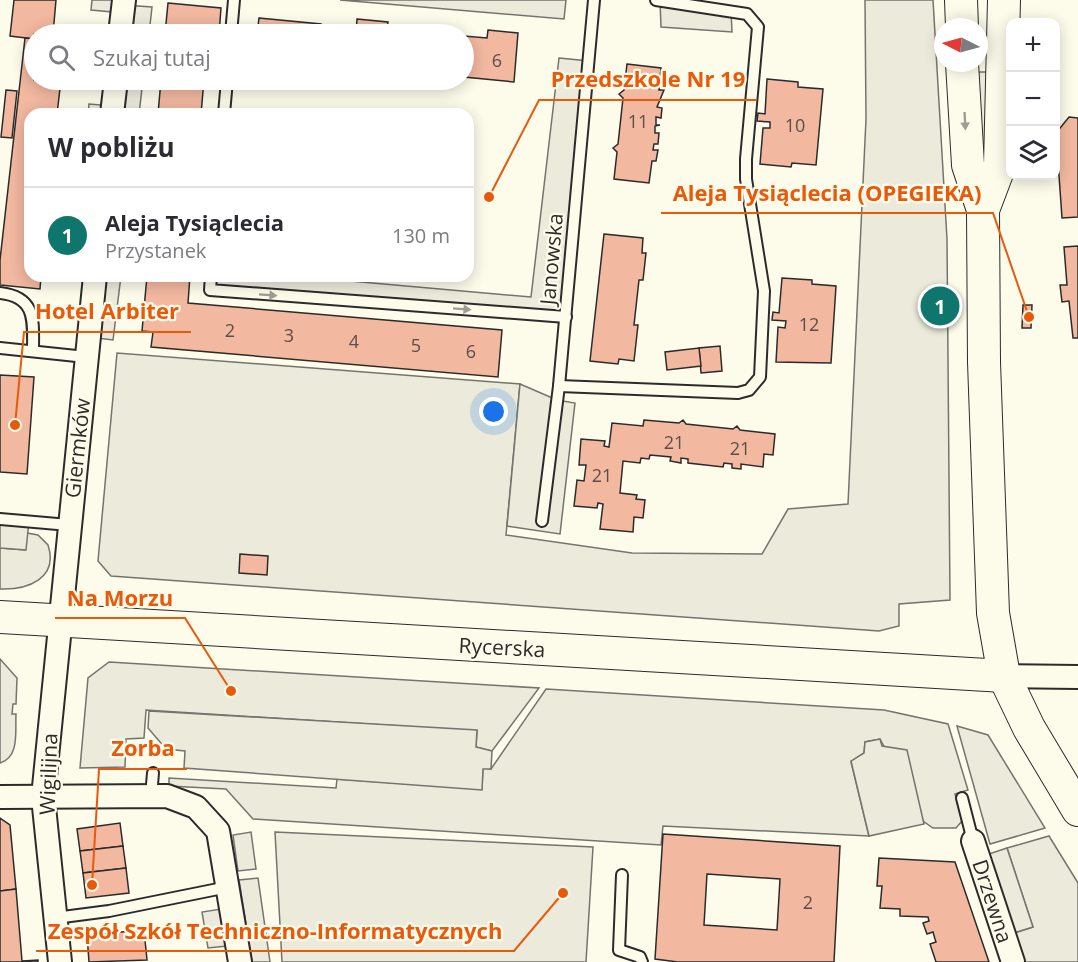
<!DOCTYPE html>
<html lang="pl">
<meta charset="utf-8">
<style>
:root{--surface:#fff;--page:#f7f7f7;--text:#2b2b33;--muted:#7c7c81;--line:#e1e1e2;--accent:#0f766e}
body{margin:0;font-family:"Open Sans",sans-serif;background:var(--page);color:var(--text)}
.controls{position:absolute;right:18px;top:18px;display:grid;overflow:hidden;border-radius:12px;box-shadow:0 3px 15px #0003}
.controls button{width:54px;height:54px;display:grid;place-items:center;padding:0;border:0;border-bottom:2px solid var(--line);background:var(--surface);color:var(--text);font:30px sans-serif}
.compass{position:absolute;left:934px;top:18px;width:54px;height:54px;border-radius:50%;background:var(--surface);box-shadow:0 3px 15px #0003;rotate:276deg}
.you{position:absolute;left:494px;top:412px;width:21px;height:21px;margin:-15px;border:4px solid #fff;border-radius:50%;background:#1a73e8;box-shadow:0 0 0 9px #1a73e833}
.badge{display:grid;place-items:center;width:39px;height:39px;border-radius:50%;background:var(--accent);color:#fff;font-size:20px;font-weight:700}
.pin{position:absolute;translate:-50% -50%;border:3px solid #fff;box-shadow:0 2px 6px #0006}
.list{margin:0;padding:0;list-style:none}
h2{display:flex;justify-content:space-between;align-items:center;height:78px;margin:0;padding:0 24px;font-size:26px}
h2 small{font-size:20px;font-weight:400;color:var(--muted)}
.list li{display:grid;grid-template-columns:39px 1fr auto;gap:18px;align-items:center;box-sizing:border-box;height:96px;padding:0 24px;border-top:2px solid var(--line)}
.list b{display:block;font-size:22px;white-space:nowrap}
.list p{margin:0;font-size:20px;white-space:nowrap;color:var(--muted)}
.list em{font-size:20px;font-style:normal;color:var(--muted)}
.icon{flex:none;width:33px;height:33px;fill:none;stroke:currentColor;stroke-width:2;stroke-linecap:round;stroke-linejoin:round}
.map{position:relative;flex:none;width:1078px;height:962px;overflow:hidden}
.search{position:absolute;background:var(--surface);box-shadow:0 3px 15px #0003;left:24px;top:24px;width:450px;height:66px;display:flex;align-items:center;gap:15px;box-sizing:border-box;padding:0 21px;border-radius:33px;color:var(--muted);font-size:22px}
.panel{position:absolute;background:var(--surface);box-shadow:0 3px 15px #0003;left:24px;top:108px;width:450px;height:174px;border-radius:18px}
.map>svg:first-child{display:block}
.green{fill:#ecebdb;stroke:#74746e;stroke-width:1.5}
.parking{fill:#eceadb;stroke:#74746e;stroke-width:1.5}
.building{fill:#f2b8a0;stroke:#2b2b2b;stroke-width:1.5;fill-rule:evenodd}
.lines{fill:none;stroke-linecap:round;stroke-linejoin:round}
.service-casing{stroke:#2b2b2b;stroke-width:14}
.minor-casing{stroke:#2b2b2b;stroke-width:26}
.secondary-casing{stroke:#2b2b2b;stroke-width:34}
.service{stroke:#fdfbea;stroke-width:10}
.minor{stroke:#fdfbea;stroke-width:22}
.secondary{stroke:#fdfbea;stroke-width:32}
.oneway{fill:#9e9d94}
.labels{text-anchor:middle;dominant-baseline:central;stroke-width:4.5;stroke-linejoin:round;paint-order:stroke}
.number-label{font-size:18px;fill:#5d4e48}
.street-label{font-size:21px;fill:#2b2b2b;stroke:#fdfbea}
.leader{fill:none;stroke:#e8590c;stroke-width:2}
.callout-dot{fill:#e8590c;stroke:#fdfbea;stroke-width:2}
.callout-label{font-size:22px;text-anchor:middle;font-weight:bold;fill:#e8590c;stroke:#fdfbea;stroke-width:4.5;stroke-linejoin:round;paint-order:stroke}
</style>
<div class="map">
<svg width="1078" height="962" viewBox="0 0 1078 962">
<rect width="100%" height="100%" fill="#fdfbea"/>
<g class="green">
<polygon points="865,0 933,0 947,239 950,600 899,604 899,626 879,631 111,576 98,561 117,353 520,384 506,535 632,553 762,554 788,509 848,504 866,119"/>
<polygon points="975,72 992,72 988,158 984,165"/>
<path d="M27,533L38,535L48,545C59,579 27,590 0,589V548L25,550Z"/>
<path d="M0,659L17,678L16,704H13L12,714H16C15,731 20,757 0,763Z"/>
<polygon points="109,662 539,688 492,751 476,747 477,731 146,710 144,738 126,739 125,767 80,768 88,678"/>
<polygon points="546,689 884,710 948,724 968,790 955,794 962,821 956,828 933,828 923,821 920,812 880,739 865,742 864,753 851,762 869,836 663,826 661,845 253,819 226,789 169,786 169,778 336,788 337,779 482,789 483,768 491,769"/>
<polygon points="957,726 988,735 1045,828 990,844"/>
<polygon points="275,832 593,847 586,962 282,962"/>
<polygon points="1049,836 1078,883 1078,962 1020,962 1011,934 1033,927 1007,848"/>
</g>
<g class="parking">
<polygon points="92,0 124,0 124,5 152,7 149,34 120,34 123,13 91,10"/>
<polygon points="340,0 566,0 564,19"/>
<polygon points="660,1 731,11 732,32 661,27"/>
<polygon points="559,58 589,61 566,317 210,290 211,276 294,276 531,297"/>
<polygon points="116,80 143,80 139,114 88,114 89,104 113,106"/>
<polygon points="95,276 121,276 113,340 89,337"/>
<polygon points="520,384 557,400 575,403 560,534 507,526"/>
<polygon points="0,519 29,521 26,550 0,548"/>
<polygon points="149,711 477,730 476,747 492,751 491,769 483,769 482,790 184,768 185,751 166,749 148,728"/>
<polygon points="880,739 882,746 907,750 924,824 869,836 851,761 864,753 865,742"/>
<polygon points="251,832 256,869 238,871 233,835"/>
<polygon points="1007,848 1033,927 1011,934 986,855"/>
<polygon points="258,878 270,962 252,962 239,880"/>
<polygon points="221,909 227,946 208,948 202,912"/>
</g>
<g class="building">
<polygon points="14,0 56,0 53,34 34,34 34,39 10,36"/>
<polygon points="168,3 221,8 219,34 165,34"/>
<polygon points="259,18 321,24 320,34 257,34"/>
<polygon points="357,19 388,22 387,30 443,34 356,34"/>
<polygon points="488,30 518,33 514,82 464,77 464,36 487,38"/>
<polygon points="25,38 34,39 34,80 61,80 57,114 30,114 30,276 41,276 40,289 0,285 0,260"/>
<polygon points="627,64 661,68 659,90 664,90 657,107 662,108 661,118 656,117 656,125 660,125 655,126 655,133 659,133 658,144 654,144 653,150 658,150 656,161 652,161 649,183 614,179 617,152 613,148 618,144 623,98 619,94 624,90"/>
<polygon points="767,79 798,82 798,87 823,89 816,165 792,163 791,167 760,164 763,128 770,128 770,122 757,121 758,113 765,114"/>
<polygon points="161,80 204,80 201,114 158,114"/>
<polygon points="6,90 17,91 12,138 1,137"/>
<polygon points="1069,117 1078,118 1078,217 1062,218 1056,133"/>
<polygon points="604,234 643,238 642,253 646,253 643,280 639,280 634,325 638,325 634,361 619,359 618,364 590,361"/>
<polygon points="1078,246 1078,338 1073,338 1069,301 1062,302 1060,285 1067,285 1064,247"/>
<polygon points="147,276 190,276 188,303 502,330 498,377 151,347 153,332 142,331"/>
<polygon points="782,278 812,280 812,284 836,286 831,363 776,362 778,327 785,328 786,321 772,320 773,312 779,313"/>
<polygon points="941,294 941,319 933,319 933,295"/>
<polygon points="1023,305 1032,305 1031,328 1022,328"/>
<polygon points="720,346 722,371 701,373 699,348"/>
<polygon points="699,348 701,366 667,370 665,352"/>
<polygon points="0,375 34,377 27,474 0,472"/>
<polygon points="644,420 679,423 683,420 686,424 733,429 737,426 740,430 775,434 773,455 764,454 763,467 741,464 741,469 732,468 732,464 724,463 723,467 688,463 688,459 681,458 681,463 670,461 671,457 650,455 649,459 641,458 640,463 623,461 620,493 637,495 636,499 645,500 643,518 634,517 633,532 600,529 603,504 598,503 597,508 574,506 577,480 584,481 586,465 579,465 581,439 605,441 604,446 609,447 612,423 643,426"/>
<polygon points="240,554 268,556 267,575 239,573"/>
<polygon points="0,818 10,825 16,889 0,891"/>
<polygon points="120,823 123,846 80,851 77,829"/>
<path d="M663,834L840,846L834,962H678L655,959ZM707,874L780,879L777,930L704,925Z"/>
<polygon points="123,846 126,868 83,873 80,851"/>
<polygon points="879,858 955,862 989,962 936,962 930,944 936,942 935,939 933,932 927,934 923,923 929,921 928,917 900,916 900,909 880,908 882,886 877,886"/>
<polygon points="126,868 129,893 86,898 83,873"/>
<polygon points="16,889 22,961 38,960 38,962 0,962 0,891"/>
<polygon points="144,930 147,960 89,962 87,935"/>
</g>
<g class="lines">
<g class="service-casing">
<g id="service">
<polyline points="231,34 234,0"/>
<polyline points="224,114 227,80"/>
<polyline points="211,276 210,290 566,317"/>
<path d="M0,293C37,297 33,322 33,351"/>
<polyline points="0,348 86,357"/>
<polyline points="559,386 738,393 749,390 760,377 764,291 746,179 746,159 758,27 747,14 656,0"/>
<polyline points="0,519 69,525"/>
<polyline points="542,521 559,386 594,0"/>
<polyline points="151,796 153,773"/>
<polyline points="962,798 973,841"/>
<polyline points="622,875 619,950 640,957 642,962"/>
<polyline points="55,918 109,911 228,887"/>
</g>
</g>
<g class="minor-casing">
<g id="minor">
<polyline points="120,34 124,0"/>
<polyline points="112,114 116,80"/>
<polyline points="1004,676 1078,677"/>
<polyline points="0,797 167,796 196,807 218,831 240,962"/>
<polyline points="973,841 1013,962"/>
<polyline points="60,962 43,797 95,276"/>
</g>
</g>
<g class="secondary-casing">
<g id="secondary">
<polyline points="961,0 962,27"/>
<polyline points="962,63 968,165 983,210 984,362 993,613 1004,676 1029,728 1078,810"/>
<polyline points="983,210 1000,165 1004,0"/>
<polyline points="0,617 1004,676"/>
</g>
</g>
<use href="#service" class="service"/>
<use href="#minor" class="minor"/>
<use href="#secondary" class="secondary"/>
</g>
<defs><path id="oneway-solid" d="M-6-.8H1V-3.2L6.5 0L1 3.2V.8H-6Z" transform="scale(1.5)"/></defs>
<g class="oneway">
<use href="#oneway-solid" transform="translate(965 121) rotate(87)"/>
<use href="#oneway-solid" transform="translate(268 295) rotate(4)"/>
<use href="#oneway-solid" transform="translate(462 309) rotate(4)"/>
</g>
<g class="labels">
<g class="number-label">
<text x="497" y="60">6</text>
<text x="638" y="121">11</text>
<text x="795" y="125">10</text>
<text x="809" y="324">12</text>
<text x="230" y="330">2</text>
<text x="289" y="335">3</text>
<text x="354" y="341">4</text>
<text x="416" y="345">5</text>
<text x="471" y="351">6</text>
<text x="674" y="442">21</text>
<text x="740" y="448">21</text>
<text x="602" y="475">21</text>
<text x="808" y="902">2</text>
</g>
<g class="street-label">
<text transform="translate(551 259) rotate(-85)">Janowska</text>
<text transform="translate(77 448) rotate(-84)">Giermków</text>
<text transform="translate(502 647) rotate(3)">Rycerska</text>
<text transform="translate(48 774) rotate(-88)">Wigilijna</text>
<text transform="translate(993 901) rotate(72)">Drzewna</text>
</g>
</g>
<path class="leader" d="M489 197L539 100H757M1029 317L993 213H661M15 425L24 332H191M231 691L185 618H55M92 885L99 769H187M563 893L514 951H36"/>
<g class="callout-dot">
<circle cx="489" cy="197" r="6"/>
<circle cx="1029" cy="317" r="6"/>
<circle cx="15" cy="425" r="6"/>
<circle cx="231" cy="691" r="6"/>
<circle cx="92" cy="885" r="6"/>
<circle cx="563" cy="893" r="6"/>
</g>
<g class="callout-label">
<text x="648" y="87">Przedszkole Nr 19</text>
<text x="827" y="201">Aleja Tysiąclecia (OPEGIEKA)</text>
<text x="107" y="319">Hotel Arbiter</text>
<text x="120" y="606">Na Morzu</text>
<text x="143" y="756">Zorba</text>
<text x="275" y="939">Zespół Szkół Techniczno-Informatycznych</text>
</g>
</svg>
<div class="controls">
<button>+</button>
<button>−</button>
<button><svg class="icon" aria-label="layers" viewBox="0 0 24 24"><path d="M12 4l9 5-9 5-9-5zM3 14l9 5 9-5"/></svg></button>
</div>
<svg class="compass" viewBox="-18 -18 36 36"><path d="M0-13l5 13h-10z" fill="#e53935"/><path d="M0 13l5-13h-10z" fill="#7c7c81"/></svg>
<div class="you"></div>
<div class="pin badge" style="left:940px;top:306px">1</div>
<div class="search"><svg class="icon" aria-label="search" viewBox="0 0 24 24"><circle cx="10" cy="10" r="6"/><path d="M15 15l6 6"/></svg>Szukaj tutaj</div>
<section class="panel">
<h2>W pobliżu<small></small></h2>
<ul class="list">
<li><span class="badge">1</span><div><b>Aleja Tysiąclecia</b><p>Przystanek</p></div><em>130 m</em></li>
</ul>
</section>
</div>
